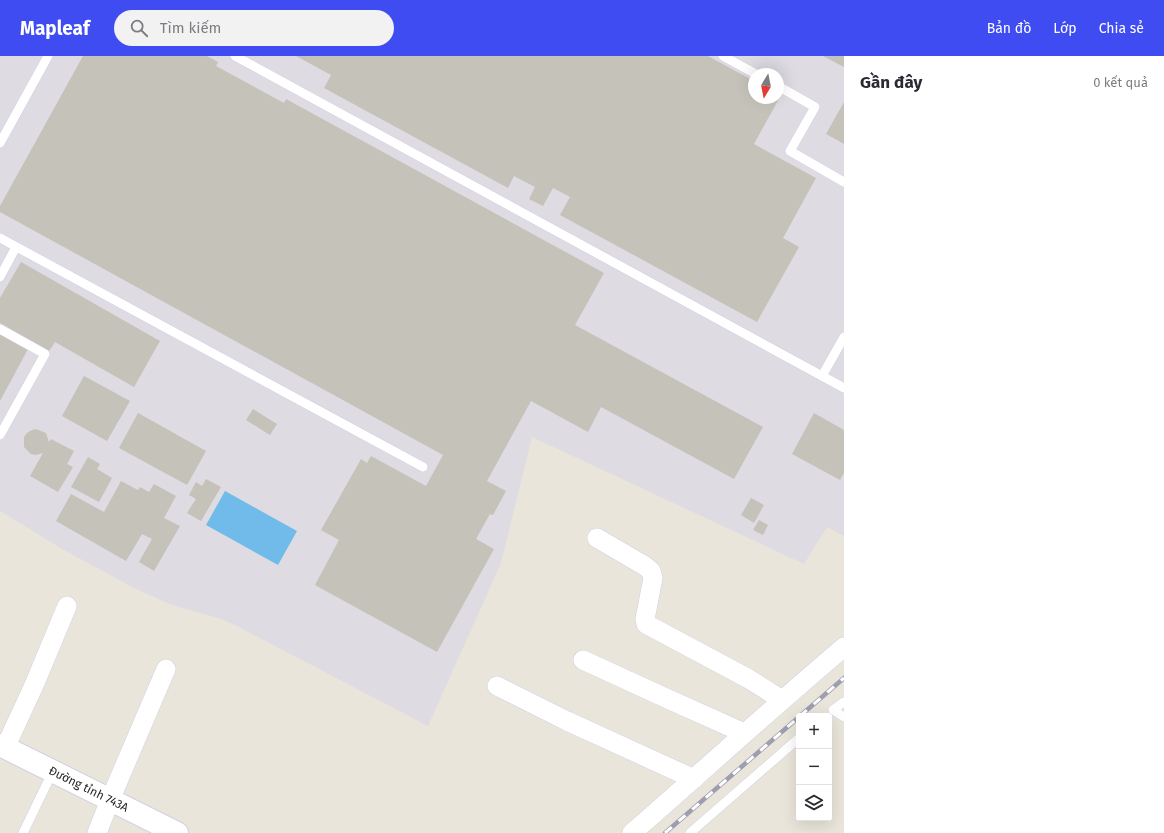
<!DOCTYPE html>
<html lang="vi">
<meta charset="utf-8">
<style>
:root{--surface:#fff;--page:#f2f2f3;--text:#2b2b33;--muted:#7c7c81;--line:#e1e1e2;--accent:#3f4cf2}
body{margin:0;font-family:"Fira Sans",sans-serif;background:var(--page);color:var(--text)}
.controls{position:absolute;right:12px;bottom:12px;display:grid;overflow:hidden;border-radius:4px;box-shadow:0 4px 16px #0002}
.controls button{width:36px;height:36px;display:grid;place-items:center;padding:0;border:0;border-bottom:1px solid var(--line);background:var(--surface);color:var(--text);font:20px sans-serif}
.compass{position:absolute;left:748px;top:12px;width:36px;height:36px;border-radius:50%;background:var(--surface);box-shadow:0 4px 16px #0002;rotate:190deg}
.list{margin:0;padding:0;list-style:none}
h2{display:flex;justify-content:space-between;align-items:center;height:52px;margin:0;padding:0 16px;font-size:17px}
h2 small{font-size:13px;font-weight:400;color:var(--muted)}
.icon{flex:none;width:22px;height:22px;fill:none;stroke:currentColor;stroke-width:2;stroke-linecap:round;stroke-linejoin:round}
.map{position:relative;flex:none;width:844px;height:777px;overflow:hidden}
header{display:flex;align-items:center;gap:24px;box-sizing:border-box;height:56px;padding:0 20px;background:var(--accent);color:#fff}
header strong{font-size:19px}
nav{display:flex;gap:22px;margin-inline-start:auto;font-size:14px}
.search{width:280px;height:36px;background:var(--page);display:flex;align-items:center;gap:10px;box-sizing:border-box;padding:0 14px;border-radius:22px;color:var(--muted);font-size:15px}
main{display:flex}
aside{flex:1;background:var(--surface)}
.map>svg:first-child{display:block}
.industrial{fill:#dedbe3;fill-rule:evenodd}
.water{fill:#70bbe9}
.building{fill:#c5c2ba}
.lines{fill:none;stroke-linecap:round;stroke-linejoin:round}
.service-casing{stroke:#d0d1e1;stroke-width:10}
.minor-casing{stroke:#d0d1e1;stroke-width:20}
.secondary-casing{stroke:#d0d1e1;stroke-width:24}
.service{stroke:#fff;stroke-width:9}
.minor{stroke:#fff;stroke-width:19}
.secondary{stroke:#fff;stroke-width:22}
.rail-casing{stroke:#9d9eb2;stroke-width:4.5}
.rail{stroke:#fff;stroke-width:3;stroke-dasharray:9;stroke-linecap:butt}
.labels{text-anchor:middle;dominant-baseline:central;stroke-width:3;stroke-linejoin:round;paint-order:stroke}
.street-label{font-size:12px;fill:#282828;stroke:#fff}
</style>
<header>
<strong>Mapleaf</strong>
<div class="search"><svg class="icon" aria-label="search" viewBox="0 0 24 24"><circle cx="10" cy="10" r="6"/><path d="M15 15l6 6"/></svg>Tìm kiếm</div>
<nav><a>Bản đồ</a><a>Lớp</a><a>Chia sẻ</a></nav>
</header>
<main>
<div class="map">
<svg width="844" height="777" viewBox="0 0 844 777">
<rect width="100%" height="100%" fill="#eae5da"/>
<path class="industrial" d="M0,0H844V480L827,471L804,508L532,381L501,507L428,670L237,570L221,563L169,548L134,532L64,494L0,455ZM754,18H778V42H754Z"/>
<polygon class="water" points="225,435 297,475 278,509 206,469"/>
<g class="building">
<polygon points="83,0 207,0 218,6 216,10 284,47 286,43 604,217 575,269 763,371 734,423 601,351 588,376 531,345 487,425 506,435 493,459 490,458 476,483 494,493 437,596 315,529 339,484 321,474 361,403 367,407 371,400 426,430 443,399 0,156 0,150"/>
<polygon points="296,0 708,0 754,25 754,42 778,42 778,38 781,39 754,88 816,122 783,182 799,191 757,266 560,159 570,141 553,132 543,150 529,143 535,131 514,120 508,132 324,32 331,19"/>
<polygon points="823,0 844,0 844,11"/>
<polygon points="844,46 844,88 826,78"/>
<polygon points="21,206 160,285 134,331 55,286 49,295 0,267 0,242"/>
<polygon points="0,278 28,293 0,345"/>
<polygon points="84,320 130,345 107,385 62,360"/>
<polygon points="253,353 277,368 270,379 246,364"/>
<polygon points="138,357 206,395 187,429 119,392"/>
<polygon points="814,357 844,374 844,417 840,424 792,398"/>
<polygon points="36,373 46,377 49,386 51,383 74,395 67,408 73,411 58,436 30,420 43,397 36,399 31,398 24,391 24,381 27,377 32,374"/>
<polygon points="88,401 100,408 97,413 112,422 99,446 71,431"/>
<polygon points="206,423 221,431 201,465 187,457 196,443 189,439 196,426 202,430"/>
<polygon points="121,425 138,434 140,431 149,436 154,428 176,440 164,462 180,470 154,515 139,506 152,483 142,478 126,505 56,465 71,438 104,456"/>
<polygon points="751,442 764,449 754,467 741,459"/>
<polygon points="759,464 768,469 763,479 753,474"/>
</g>
<g class="lines">
<g class="service-casing">
<g id="service">
<polyline points="235,0 844,332"/>
<polyline points="723,0 756,18"/>
<polyline points="778,30 815,51 790,95 844,126"/>
<polyline points="0,87 48,0"/>
<polyline points="0,182 423,411"/>
<polyline points="0,221 16,191"/>
<polyline points="0,273 45,298 0,379"/>
<polyline points="822,320 844,281"/>
<polyline points="844,646 833,654 844,661"/>
<polyline points="23,777 53,715"/>
<polyline points="690,777 799,682"/>
</g>
</g>
<g class="minor-casing">
<g id="minor">
<polyline points="597,482 645,510 651,515 653,522 645,563 646,568 749,623 782,644"/>
<polyline points="583,604 668,643 744,677"/>
<polyline points="497,630 567,665 694,723"/>
<polyline points="5,692 35,627 67,550"/>
<polyline points="97,777 110,744 166,613"/>
<path d="M632,777C703,715 772,652 844,591"/>
</g>
</g>
<g class="secondary-casing">
<g id="secondary">
<path id="s1" d="M0,689L177,777"/>
</g>
</g>
<use href="#service" class="service"/>
<use href="#minor" class="minor"/>
<use href="#secondary" class="secondary"/>
<g class="rail-casing">
<g id="rail">
<polyline points="800,660 844,622"/>
<polyline points="665,777 799,661"/>
</g>
</g>
<use href="#rail" class="rail"/>
</g>
<g class="labels">
<g class="street-label">
<text stroke="none"><textPath href="#s1" startOffset="99">Đường tỉnh 743A</textPath></text>
</g>
</g>
</svg>
<div class="controls">
<button>+</button>
<button>−</button>
<button><svg class="icon" aria-label="layers" viewBox="0 0 24 24"><path d="M12 4l9 5-9 5-9-5zM3 14l9 5 9-5"/></svg></button>
</div>
<svg class="compass" viewBox="-18 -18 36 36"><path d="M0-13l5 13h-10z" fill="#e53935"/><path d="M0 13l5-13h-10z" fill="#7c7c81"/></svg>
</div>
<aside>
<h2>Gần đây<small>0 kết quả</small></h2>
<ul class="list">
</ul>
</aside>
</main>
